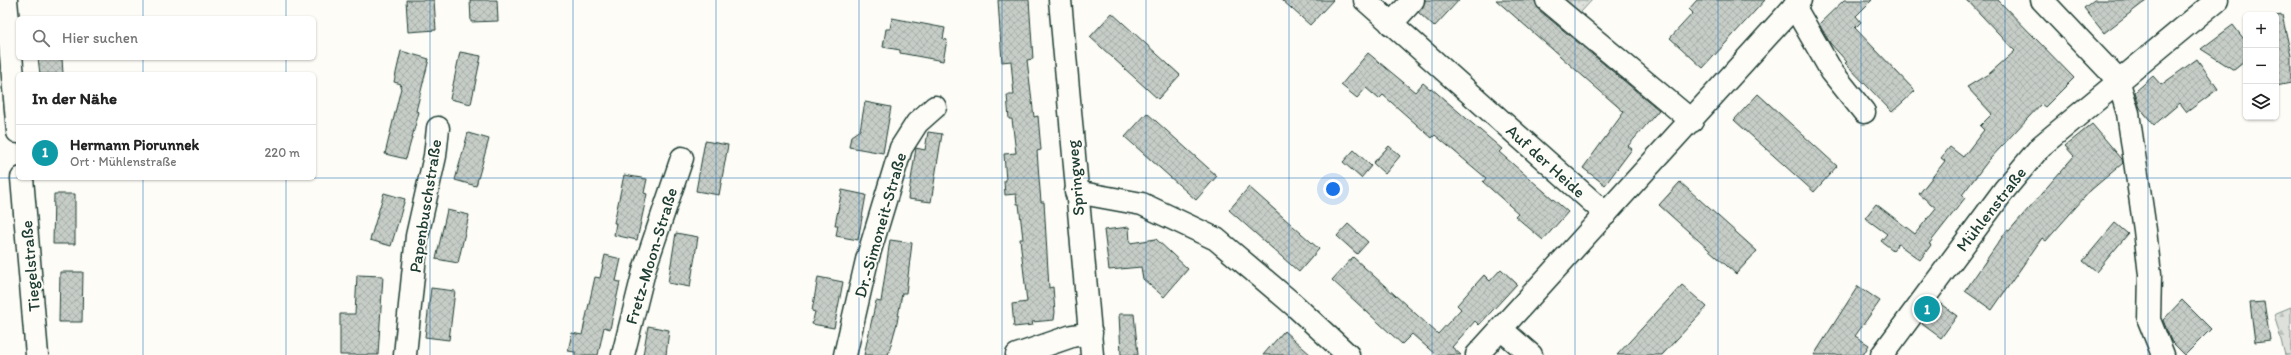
<!DOCTYPE html>
<html lang="de">
<meta charset="utf-8">
<style>
:root{--surface:#fff;--page:#f2f2f2;--text:#222;--muted:#767676;--line:#e0e0e0;--accent:#1f6fb2}
body{margin:0;font-family:Itim,sans-serif;background:var(--page);color:var(--text)}
.controls{position:absolute;right:12px;top:12px;display:grid;overflow:hidden;border-radius:6px;box-shadow:0 1px 3px #0004}
.controls button{width:36px;height:36px;display:grid;place-items:center;padding:0;border:0;border-bottom:1px solid var(--line);background:var(--surface);color:var(--text);font:20px sans-serif}
.you{position:absolute;left:1333px;top:189px;width:14px;height:14px;margin:-10px;border:3px solid #fff;border-radius:50%;background:#1a73e8;box-shadow:0 0 0 6px #1a73e833}
.badge{display:grid;place-items:center;width:26px;height:26px;border-radius:50%;background:var(--accent);color:#fff;font-size:13px;font-weight:700}
.pin{position:absolute;translate:-50% -50%;border:2px solid #fff;box-shadow:0 1px 4px #0006}
.list{margin:0;padding:0;list-style:none}
h2{display:flex;justify-content:space-between;align-items:center;height:52px;margin:0;padding:0 16px;font-size:17px}
h2 small{font-size:13px;font-weight:400;color:var(--muted)}
.list li{display:grid;grid-template-columns:26px 1fr auto;gap:12px;align-items:center;box-sizing:border-box;height:56px;padding:0 16px;border-top:1px solid var(--line)}
.list b{display:block;font-size:15px;white-space:nowrap}
.list p{margin:0;font-size:13px;white-space:nowrap;color:var(--muted)}
.list em{font-size:13px;font-style:normal;color:var(--muted)}
.icon{flex:none;width:22px;height:22px;fill:none;stroke:currentColor;stroke-width:2;stroke-linecap:round;stroke-linejoin:round}
.map{position:relative;flex:none;width:2291px;height:355px;overflow:hidden}
.search{position:absolute;background:var(--surface);box-shadow:0 1px 3px #0004;left:16px;top:16px;width:300px;height:44px;display:flex;align-items:center;gap:10px;box-sizing:border-box;padding:0 14px;border-radius:6px;color:var(--muted);font-size:15px}
.panel{position:absolute;background:var(--surface);box-shadow:0 1px 3px #0004;left:16px;top:72px;width:300px;height:108px;border-radius:6px}
.map>svg:first-child{display:block}
.forest{fill:url(#forest-firs);stroke:#7e8e88}
.park{fill:url(#park-dots);stroke:#7e8e88}
.building{fill:url(#building-cross-hatch);stroke:#1f3d34}
.lines{fill:none;stroke-linecap:round;stroke-linejoin:round}
.minor-casing{stroke:#1f3d34;stroke-width:25}
.minor{stroke:#fdfcf7;stroke-width:22}
.grid{fill:none;stroke:#1f6fb2;stroke-width:1;stroke-opacity:0.55}
.labels{text-anchor:middle;dominant-baseline:central;stroke-width:4;stroke-linejoin:round;paint-order:stroke}
.street-label{font-size:17px;fill:#1f3d34;stroke:#fdfcf7}
</style>
<div class="map">
<svg width="2291" height="355" viewBox="0 0 2291 355">
<defs>
<pattern id="forest-firs" width="22" height="20" patternUnits="userSpaceOnUse"><rect width="22" height="20" fill="#dde0db"/><path d="M5 1l3.5 6h-7zM16 11l3.5 6h-7z" fill="#bdc1bd"/></pattern>
<pattern id="park-dots" width="8" height="8" patternUnits="userSpaceOnUse"><rect width="8" height="8" fill="#dde0db"/><path d="M2 2h.1M6 6h.1" fill="none" stroke="#bdc1bd" stroke-width="1.8" stroke-linecap="round"/></pattern>
<pattern id="building-cross-hatch" width="8" height="8" patternUnits="userSpaceOnUse"><rect width="8" height="8" fill="#c6cdc7"/><path d="M0 0l8 8M0 8l8-8" fill="none" stroke="#aab1ac"/></pattern>
</defs>
<rect width="100%" height="100%" fill="#fdfcf7"/>
<filter id="ink" filterUnits="userSpaceOnUse"><feTurbulence type="fractalNoise" baseFrequency=".025" numOctaves="2"/><feDisplacementMap in="SourceGraphic" scale="8" xChannelSelector="R" yChannelSelector="G"/><feConvolveMatrix kernelMatrix="1 2 1 2 8 2 1 2 1" color-interpolation-filters="sRGB"/></filter>
<g filter="url(#ink)">
<polygon class="forest" points="2291,307 2291,355 2285,355 2274,314"/>
<polygon class="park" points="1565,0 1592,0 1580,13"/>
<g class="building">
<polygon points="406,0 434,0 436,30 408,32"/>
<polygon points="470,0 497,0 498,21 471,22"/>
<polygon points="998,0 1029,0 1033,59 1027,60 1034,117 1038,116 1041,150 1037,151 1039,178 1041,202 1044,202 1049,288 1053,287 1055,312 1054,320 1032,322 1033,325 1014,327 1012,304 1027,302 1020,239 1023,239 1019,204 1017,204 1016,194 1005,195 1004,181 1006,181 1004,154 1016,153 1012,119 1009,119 1007,95 1014,95 1011,61 1002,62"/>
<polygon points="1282,0 1333,0 1310,25"/>
<polygon points="1425,0 1459,0 1434,27 1418,12"/>
<polygon points="1496,0 1535,0 1539,10 1659,110 1628,146 1632,149 1605,185 1583,168 1624,112"/>
<polygon points="1697,0 1765,0 1703,68 1670,38 1693,13 1689,9"/>
<polygon points="1844,0 1872,0 1856,16 1861,22 1855,28 1915,91 1892,112 1845,63 1847,62 1830,43 1819,24"/>
<polygon points="1967,0 1998,0 2074,78 2045,107 2041,104 1988,161 1962,195 1965,198 1929,244 1931,245 1920,260 1898,244 1893,250 1881,241 1887,234 1865,218 1876,204 1915,234 1936,208 1919,194 1945,161 1941,158 1950,147 1963,157 1984,130 1980,126 1992,114 1967,87 1990,73 2015,51"/>
<polygon points="2094,0 2147,0 2104,33 2084,8"/>
<polygon points="1112,13 1180,75 1158,99 1090,37"/>
<polygon points="2282,15 2291,55 2291,83 2276,86 2276,16"/>
<polygon points="892,18 945,28 943,39 947,40 943,61 900,53 900,50 883,47 886,29 890,29"/>
<polygon points="2233,25 2246,42 2246,56 2242,59 2244,62 2234,70 2201,49"/>
<polygon points="401,51 429,59 416,111 419,112 406,159 385,154 401,88 400,87 401,84 394,82"/>
<polygon points="460,52 481,56 471,104 450,99"/>
<polygon points="1368,53 1415,92 1423,83 1430,89 1431,88 1502,149 1499,152 1568,212 1543,240 1515,216 1518,213 1483,182 1486,178 1435,135 1432,138 1383,95 1379,99 1366,88 1357,98 1341,85"/>
<polygon points="38,58 62,58 63,74 40,74"/>
<polygon points="2197,59 2218,89 2187,112 2180,103 2154,125 2140,108 2135,92 2153,76 2161,85"/>
<polygon points="1758,94 1837,166 1814,192 1734,120"/>
<polygon points="865,102 891,107 883,153 849,147 851,136 860,130"/>
<polygon points="1147,113 1217,176 1196,200 1125,137"/>
<polygon points="2092,124 2122,159 2123,163 2091,190 2046,241 2042,238 1992,310 1965,291 2007,230 2009,231 2074,156 2065,146"/>
<polygon points="928,132 942,134 931,202 908,199 916,148 925,150"/>
<polygon points="468,133 489,139 476,186 455,180"/>
<polygon points="705,141 728,145 719,195 696,191"/>
<polygon points="1389,146 1400,156 1385,174 1373,163"/>
<polygon points="1354,150 1371,166 1361,178 1343,162"/>
<polygon points="624,175 647,179 644,193 647,194 637,240 614,235 616,223 614,223"/>
<polygon points="1680,182 1757,251 1736,274 1659,205"/>
<polygon points="1249,187 1319,249 1299,272 1229,210"/>
<polygon points="842,190 866,195 858,240 836,236 838,225 835,225"/>
<polygon points="384,193 405,199 391,246 370,240"/>
<polygon points="54,194 75,194 75,244 53,244"/>
<polygon points="447,210 469,215 458,263 436,259"/>
<polygon points="2115,223 2128,234 2096,272 2083,261"/>
<polygon points="1348,224 1368,242 1357,254 1337,236"/>
<polygon points="1129,227 1130,243 1156,239 1188,269 1164,297 1143,279 1141,267 1109,270 1104,230"/>
<polygon points="676,233 698,237 690,287 668,283"/>
<polygon points="890,240 912,243 906,293 902,293 897,323 888,355 864,355 876,301 881,302"/>
<polygon points="605,255 621,259 616,281 620,282 610,329 604,327 598,355 575,355 575,352 568,351 572,333 582,335 595,277 600,278"/>
<polygon points="1353,257 1438,334 1461,309 1457,305 1484,275 1490,281 1501,269 1517,284 1479,325 1475,321 1452,347 1461,355 1436,355 1412,334 1402,344 1332,280"/>
<polygon points="60,272 83,272 82,322 59,322"/>
<polygon points="357,275 383,276 378,355 340,355 340,314 355,314"/>
<polygon points="818,277 843,282 834,328 812,324 815,312 812,311"/>
<polygon points="1682,285 1707,307 1662,355 1617,355"/>
<polygon points="1858,286 1880,301 1855,336 1869,345 1863,355 1814,355"/>
<polygon points="431,288 455,291 449,340 425,337"/>
<polygon points="2182,300 2211,329 2185,355 2171,341 2163,320"/>
<polygon points="1938,302 1957,316 1941,338 1922,324"/>
<polygon points="2264,302 2270,340 2255,342 2250,303"/>
<polygon points="1119,314 1134,314 1138,355 1121,355"/>
<polygon points="648,326 669,330 666,355 643,355"/>
<polygon points="1284,331 1311,355 1263,355"/>
</g>
<g class="lines">
<g class="minor-casing">
<g id="minor">
<polyline points="6,0 18,132"/>
<polyline points="1060,0 1092,355"/>
<polyline points="1365,0 1606,214"/>
<polyline points="1547,0 1692,121"/>
<polyline points="2042,0 2118,80 2128,113 2145,230 2150,275 2149,320 2163,355"/>
<polyline points="1794,6 1832,72 1864,112"/>
<polyline points="1391,24 1413,0"/>
<polyline points="22,178 37,355"/>
<polyline points="1076,192 1142,204 1216,239 1294,305 1348,355"/>
<polyline points="1501,329 1531,355"/>
<polyline points="405,355 417,236 435,156 438,128"/>
<polyline points="623,355 645,267 682,158"/>
<polyline points="845,355 867,260 901,148 917,123 935,107"/>
<polyline points="1017,355 1072,336 1091,333"/>
<polyline points="1477,355 1800,0"/>
<polyline points="1882,355 2005,189 2041,146 2217,0"/>
</g>
</g>
<use href="#minor" class="minor"/>
</g>
</g>
<path class="grid" d="M143,0V18M286,0V18M430,0V355M573,0V355M716,0V355M859,0V355M1002,0V355M1146,0V355M1289,0V355M1432,0V355M1575,0V355M1718,0V355M1861,0V355M2005,0V355M2148,0V355M143,58V74M286,58V74M0,178H18M143,178V355M286,178V355M314,178H2291"/>
<g class="labels">
<g class="street-label">
<text transform="translate(1546 161) rotate(42)">Auf der Heide</text>
<text transform="translate(1075 178) rotate(-95)">Springweg</text>
<text transform="translate(425 206) rotate(-81)">Papenbuschstraße</text>
<text transform="translate(1991 209) rotate(-52)">Mühlenstraße</text>
<text transform="translate(880 225) rotate(-74)">Dr.-Simoneit-Straße</text>
<text transform="translate(651 256) rotate(-73)">Fretz-Moon-Straße</text>
<text transform="translate(30 266) rotate(-95)">Tiegelstraße</text>
</g>
</g>
</svg>
<div class="controls">
<button>+</button>
<button>−</button>
<button><svg class="icon" aria-label="layers" viewBox="0 0 24 24"><path d="M12 4l9 5-9 5-9-5zM3 14l9 5 9-5"/></svg></button>
</div>
<div class="you"></div>
<div class="pin badge" style="left:1927px;top:309px;background:#0f9aa8">1</div>
<div class="search"><svg class="icon" aria-label="search" viewBox="0 0 24 24"><circle cx="10" cy="10" r="6"/><path d="M15 15l6 6"/></svg>Hier suchen</div>
<section class="panel">
<h2>In der Nähe<small></small></h2>
<ul class="list">
<li><span class="badge" style="background:#0f9aa8">1</span><div><b>Hermann Piorunnek</b><p>Ort · Mühlenstraße</p></div><em>220 m</em></li>
</ul>
</section>
</div>
